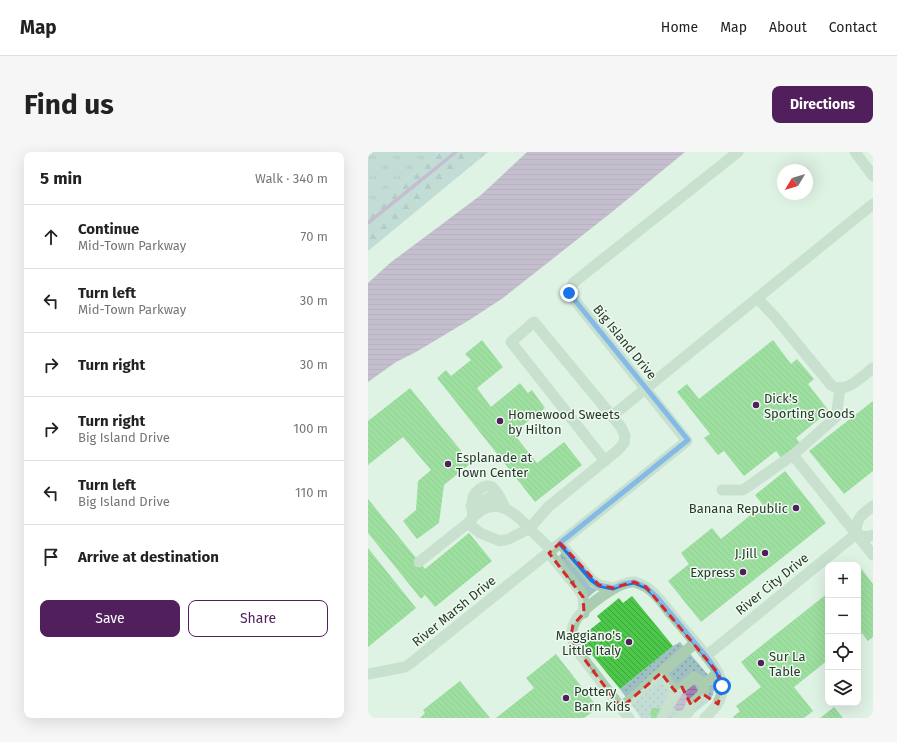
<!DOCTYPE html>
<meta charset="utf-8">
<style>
:root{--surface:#fff;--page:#f6f6f6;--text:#222;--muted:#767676;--line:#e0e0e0;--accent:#501f5c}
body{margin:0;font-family:"Fira Sans",sans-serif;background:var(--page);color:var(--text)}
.controls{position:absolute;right:12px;bottom:12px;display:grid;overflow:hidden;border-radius:8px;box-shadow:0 4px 16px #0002}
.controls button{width:36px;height:36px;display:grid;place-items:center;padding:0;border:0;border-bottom:1px solid var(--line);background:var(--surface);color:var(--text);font:20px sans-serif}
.compass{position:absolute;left:409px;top:12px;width:36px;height:36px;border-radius:50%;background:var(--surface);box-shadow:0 4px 16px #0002;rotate:232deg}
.stop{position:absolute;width:12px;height:12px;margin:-9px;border:3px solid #1a73e8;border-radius:50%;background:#fff}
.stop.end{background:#1a73e8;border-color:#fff;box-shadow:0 1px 4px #0008}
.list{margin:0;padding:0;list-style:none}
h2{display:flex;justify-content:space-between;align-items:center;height:52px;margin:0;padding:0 16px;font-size:17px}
h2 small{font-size:13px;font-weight:400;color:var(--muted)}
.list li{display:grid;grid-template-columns:26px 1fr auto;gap:12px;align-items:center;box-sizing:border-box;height:64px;padding:0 16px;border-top:1px solid var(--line)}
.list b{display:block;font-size:15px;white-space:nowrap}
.list p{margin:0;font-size:13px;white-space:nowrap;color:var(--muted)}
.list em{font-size:13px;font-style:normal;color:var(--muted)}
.actions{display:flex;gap:8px;padding:12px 16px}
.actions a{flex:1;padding:9px 0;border:1px solid var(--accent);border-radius:8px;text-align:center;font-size:14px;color:var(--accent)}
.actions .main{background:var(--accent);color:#fff}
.icon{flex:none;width:22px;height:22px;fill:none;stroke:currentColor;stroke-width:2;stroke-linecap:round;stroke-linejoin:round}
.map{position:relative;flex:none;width:505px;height:566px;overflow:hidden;border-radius:8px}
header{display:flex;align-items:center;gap:24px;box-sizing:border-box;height:56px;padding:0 20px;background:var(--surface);border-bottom:1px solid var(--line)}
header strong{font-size:19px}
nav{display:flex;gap:22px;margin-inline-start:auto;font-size:14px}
.intro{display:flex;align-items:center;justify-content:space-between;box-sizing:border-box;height:96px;padding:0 24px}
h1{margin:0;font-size:28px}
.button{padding:10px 18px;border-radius:8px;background:var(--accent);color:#fff;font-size:14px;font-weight:700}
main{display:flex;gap:24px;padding:0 24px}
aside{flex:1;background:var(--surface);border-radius:8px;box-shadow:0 4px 16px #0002}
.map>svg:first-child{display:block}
.grass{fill:url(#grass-tufts)}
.forest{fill:url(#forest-firs)}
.park{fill:url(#park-dots)}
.water{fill:url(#water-rules)}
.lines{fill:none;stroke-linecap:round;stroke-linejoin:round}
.stream{stroke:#a67eb1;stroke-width:3.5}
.building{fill:url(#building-back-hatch)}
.minor{stroke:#aaccb1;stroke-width:11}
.oneway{fill:#647b67}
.route{stroke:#1a73e8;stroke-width:5}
.marked{fill:none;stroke:#d62828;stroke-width:3;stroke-dasharray:8 5;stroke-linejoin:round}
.poi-dot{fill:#501f5c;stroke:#ecfaf0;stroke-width:1.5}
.labels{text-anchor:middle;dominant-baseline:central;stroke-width:3;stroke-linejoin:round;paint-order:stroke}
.street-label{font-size:13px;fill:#2a392b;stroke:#ecfaf0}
.poi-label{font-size:13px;fill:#2a392b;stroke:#ecfaf0;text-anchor:start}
</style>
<header>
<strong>Map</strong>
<nav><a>Home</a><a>Map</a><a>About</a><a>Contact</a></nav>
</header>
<div class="intro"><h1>Find us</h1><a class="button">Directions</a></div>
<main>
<aside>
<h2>5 min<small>Walk · 340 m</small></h2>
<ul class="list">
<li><svg class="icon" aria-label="ahead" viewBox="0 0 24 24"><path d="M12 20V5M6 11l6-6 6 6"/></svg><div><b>Continue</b><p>Mid-Town Parkway</p></div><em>70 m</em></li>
<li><svg class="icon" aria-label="left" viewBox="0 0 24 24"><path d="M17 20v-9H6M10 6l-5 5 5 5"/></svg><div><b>Turn left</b><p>Mid-Town Parkway</p></div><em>30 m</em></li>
<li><svg class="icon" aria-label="right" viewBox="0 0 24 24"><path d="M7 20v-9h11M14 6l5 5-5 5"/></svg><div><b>Turn right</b></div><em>30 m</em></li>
<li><svg class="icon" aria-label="right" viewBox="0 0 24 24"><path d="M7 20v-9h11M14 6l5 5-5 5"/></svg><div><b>Turn right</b><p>Big Island Drive</p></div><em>100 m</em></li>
<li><svg class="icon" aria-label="left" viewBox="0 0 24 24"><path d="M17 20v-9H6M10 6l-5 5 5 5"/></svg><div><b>Turn left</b><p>Big Island Drive</p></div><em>110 m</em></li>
<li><svg class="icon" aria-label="arrive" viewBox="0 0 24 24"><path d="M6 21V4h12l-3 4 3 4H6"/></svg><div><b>Arrive at destination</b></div></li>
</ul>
<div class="actions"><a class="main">Save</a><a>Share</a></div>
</aside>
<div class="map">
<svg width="505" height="566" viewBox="0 0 505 566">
<defs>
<pattern id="grass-tufts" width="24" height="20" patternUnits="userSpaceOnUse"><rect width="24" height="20" fill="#9fc0c3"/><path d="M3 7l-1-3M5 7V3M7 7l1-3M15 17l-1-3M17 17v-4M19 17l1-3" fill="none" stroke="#829d9f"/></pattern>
<pattern id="forest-firs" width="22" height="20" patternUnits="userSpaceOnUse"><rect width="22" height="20" fill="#9fc0c3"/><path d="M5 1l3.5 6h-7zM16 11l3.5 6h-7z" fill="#829d9f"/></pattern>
<pattern id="park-dots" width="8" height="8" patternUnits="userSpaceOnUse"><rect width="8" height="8" fill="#9fc0c3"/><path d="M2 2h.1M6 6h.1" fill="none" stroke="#829d9f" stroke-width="1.8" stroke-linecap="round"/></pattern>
<pattern id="water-rules" width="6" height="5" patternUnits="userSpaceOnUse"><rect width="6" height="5" fill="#a67eb1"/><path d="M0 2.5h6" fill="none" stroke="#876890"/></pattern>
<pattern id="building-back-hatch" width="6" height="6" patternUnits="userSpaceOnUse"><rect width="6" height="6" fill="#4cc74a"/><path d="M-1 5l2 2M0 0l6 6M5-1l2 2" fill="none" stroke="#3fa33e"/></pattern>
</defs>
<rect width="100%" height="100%" fill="#dff3e5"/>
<g class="grass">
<polygon points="0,0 72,0 0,59"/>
<polygon points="194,400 223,435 229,438 219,446 191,404"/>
</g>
<polygon class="forest" points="72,0 120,0 0,99 0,59"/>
<polygon class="park" points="312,490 341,524 346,535 345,543 340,550 320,566 273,566 252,537 305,494"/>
<g class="water">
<polygon points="159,0 317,0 244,60 135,146 103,167 48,200 28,210 0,230 0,131 22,111 113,43"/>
<path d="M327,533L330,540L315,559H309L306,556C312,548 315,535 327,533Z"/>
</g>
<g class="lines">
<polyline class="stream" points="0,71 88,0"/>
</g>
<g class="building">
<polygon points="114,188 135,215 109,236 123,255 152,231 160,241 164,238 177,256 145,281 169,311 196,290 214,313 167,350 69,226 78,218 83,224 103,208 97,202"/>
<polygon points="405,188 423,212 429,207 446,227 440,232 461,259 428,286 433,292 414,307 408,299 376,324 356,299 350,303 336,286 342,282 309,240 319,232 331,247"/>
<polygon points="42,236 103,311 76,333 71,371 49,387 35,369 48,358 50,329 63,318 35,285 0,313 0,269"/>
<polygon points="505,249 505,319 476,342 441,299"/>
<polygon points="417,319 458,371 333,470 300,429 321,412 313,401 344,376 353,387 395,353 387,343"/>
<polygon points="0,347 57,417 101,381 124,409 67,455 57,443 53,447 0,381"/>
<polygon points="0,396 48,456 0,495"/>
<polygon points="492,415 505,432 505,485 500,489 494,481 490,484 490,417"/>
<polygon points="460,441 460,508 426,535 445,559 436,566 366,566 365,565 372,559 368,554 393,535 373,510"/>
<polygon points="264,444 305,494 252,537 216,493 225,487 219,480 233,469 229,464 251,446 255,451"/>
<polygon points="188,502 227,552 227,558 216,566 128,566 166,536 158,526"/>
<polygon points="92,529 122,566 52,566 57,561 55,558"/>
<polygon points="466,555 475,566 452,566"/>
<rect x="283" y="556" width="16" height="10"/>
</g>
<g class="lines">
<g class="minor">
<polyline points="487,0 505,24"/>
<path d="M389,146L408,166L463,233C477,243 493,225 505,216"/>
<polyline points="244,264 505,52"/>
<polyline points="425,303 505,403"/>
<polyline points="354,338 375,338 425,303 468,265 472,237"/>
<polyline points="103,354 120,346 131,344"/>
<path d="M105,365C103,354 102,341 115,335C118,334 120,333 124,335C130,339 134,350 137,356"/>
<polyline points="488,382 499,385 505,383"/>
<polyline points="192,391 224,428 231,433 245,436"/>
<path d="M183,398C176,390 168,384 161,376C141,354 122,343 100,371L112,381L132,389L141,387L162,376L180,355L250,298L256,291L257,284L253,275L166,170L143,190L237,309"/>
<polyline points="181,401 212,439 215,445 216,461"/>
<polyline points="51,410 100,371"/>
<path d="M338,504L488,382C488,366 493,363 505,354"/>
<polyline points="293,521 307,539 314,535 326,525 336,532"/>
<polyline points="0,522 37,515 43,511 319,289 201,141 205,131 370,0"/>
<polyline points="253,556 327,491"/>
<path d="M261,566L214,505C210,499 204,491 204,484C203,478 206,471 209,466C218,455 251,428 267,430C270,431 275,433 278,435C289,441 297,455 305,464C318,481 340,502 350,521C352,525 354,531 354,535C355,548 346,557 337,566"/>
<polyline points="294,566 307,539"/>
<polyline points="310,566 320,561 323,553 335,542 336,532 350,521"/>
</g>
</g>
<defs><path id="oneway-solid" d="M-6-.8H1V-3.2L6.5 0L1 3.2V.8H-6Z"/></defs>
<g class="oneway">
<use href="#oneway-solid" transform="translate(203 429) rotate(51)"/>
<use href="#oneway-solid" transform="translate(224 518) rotate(53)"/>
</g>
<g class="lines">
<polyline class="route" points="201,141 320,288 192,391 224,428 231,433 245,436 255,432 266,430 278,435 289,445 338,504 350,521 354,534"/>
</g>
<path d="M0 0H505V566H0ZM192,391L231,433L245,436L266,430L278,435L350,521L355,534L350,552L335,542L323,553L314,535L307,539L293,521L253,556L208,496L203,484L205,473L216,461L215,445L181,401Z" fill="#dff3e5" fill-opacity=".55" fill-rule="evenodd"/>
<path class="marked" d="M192,391L231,433L245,436L266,430L278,435L350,521L355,534L350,552L335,542L323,553L314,535L307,539L293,521L253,556L208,496L203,484L205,473L216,461L215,445L181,401Z"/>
<g class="poi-dot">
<circle cx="388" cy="253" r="4"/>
<circle cx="132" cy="269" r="4"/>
<circle cx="80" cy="312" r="4"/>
<circle cx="428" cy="356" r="4"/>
<circle cx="397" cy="401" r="4"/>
<circle cx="375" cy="420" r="4"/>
<circle cx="261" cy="490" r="4"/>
<circle cx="393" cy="511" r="4"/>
<circle cx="198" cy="546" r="4"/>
</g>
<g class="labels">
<g class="street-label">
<text transform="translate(257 190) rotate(51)">Big Island Drive</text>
<text transform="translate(404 432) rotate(-39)">River City Drive</text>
<text transform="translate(86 459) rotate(-39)">River Marsh Drive</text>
</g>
<g class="poi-label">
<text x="396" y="246">Dick's<tspan x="396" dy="15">Sporting Goods</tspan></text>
<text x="140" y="262">Homewood Sweets<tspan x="140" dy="15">by Hilton</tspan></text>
<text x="88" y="305">Esplanade at<tspan x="88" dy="15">Town Center</tspan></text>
<text x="420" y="356" text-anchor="end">Banana Republic</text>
<text x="389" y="401" text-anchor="end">J.Jill</text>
<text x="367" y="420" text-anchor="end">Express</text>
<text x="253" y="483" text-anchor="end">Maggiano's<tspan x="253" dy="15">Little Italy</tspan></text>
<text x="401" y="504">Sur La<tspan x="401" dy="15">Table</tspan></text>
<text x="206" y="539">Pottery<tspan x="206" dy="15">Barn Kids</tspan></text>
</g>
</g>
</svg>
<div class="controls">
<button>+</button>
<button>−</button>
<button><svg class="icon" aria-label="locate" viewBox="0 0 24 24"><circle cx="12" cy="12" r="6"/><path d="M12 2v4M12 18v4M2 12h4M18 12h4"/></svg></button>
<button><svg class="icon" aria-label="layers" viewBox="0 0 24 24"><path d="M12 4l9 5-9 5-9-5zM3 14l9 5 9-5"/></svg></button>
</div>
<svg class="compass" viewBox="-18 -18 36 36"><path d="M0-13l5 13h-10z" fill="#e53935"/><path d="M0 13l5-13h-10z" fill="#767676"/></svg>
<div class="stop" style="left:354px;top:534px"></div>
<div class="stop end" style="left:201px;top:141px"></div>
</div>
</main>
